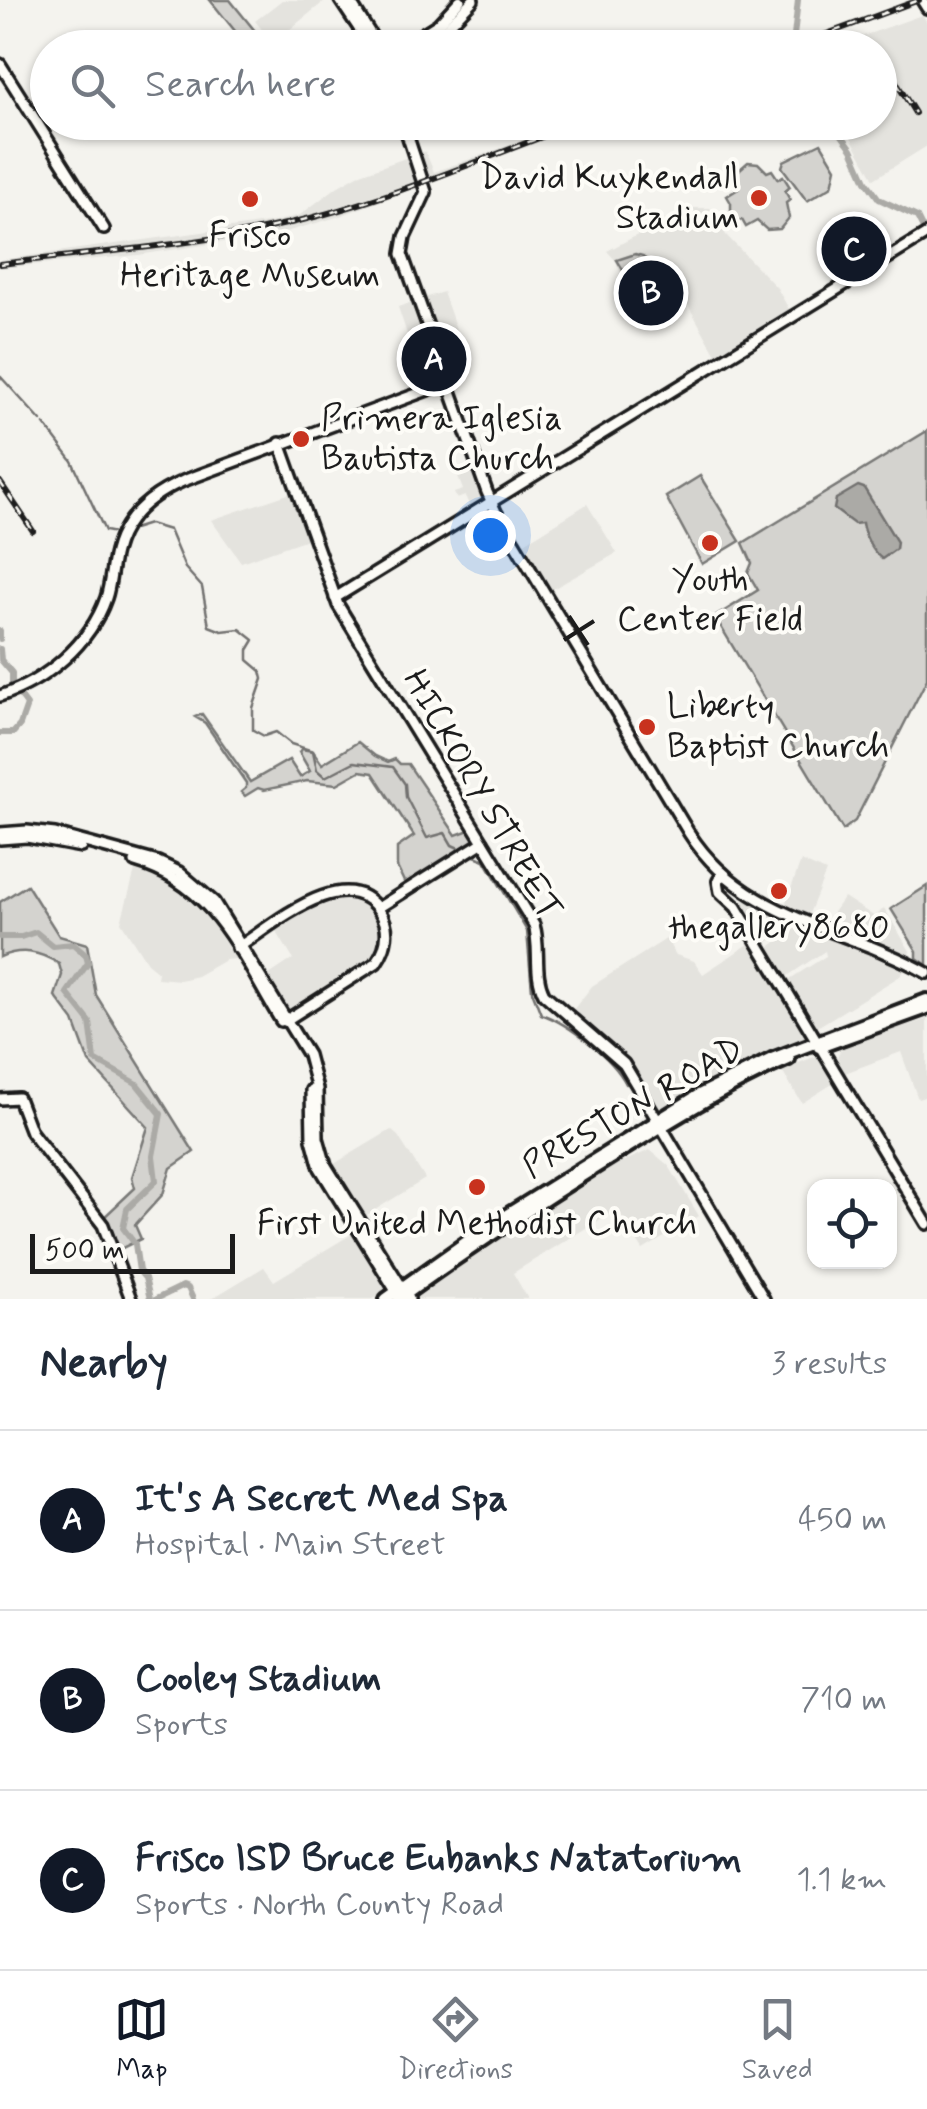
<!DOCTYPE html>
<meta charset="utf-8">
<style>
:root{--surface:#fff;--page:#f2f2f3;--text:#1f2937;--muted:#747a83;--line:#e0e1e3;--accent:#111827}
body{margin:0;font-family:Mynerve,sans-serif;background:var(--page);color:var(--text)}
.controls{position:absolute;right:30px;bottom:30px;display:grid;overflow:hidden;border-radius:20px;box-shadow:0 2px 8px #0004}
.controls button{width:90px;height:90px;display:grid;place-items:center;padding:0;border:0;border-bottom:2px solid var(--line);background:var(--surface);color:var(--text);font:50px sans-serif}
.scale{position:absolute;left:30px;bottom:25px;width:205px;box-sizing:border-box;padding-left:10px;border:5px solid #1c1c1c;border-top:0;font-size:28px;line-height:35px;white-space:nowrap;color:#1c1c1c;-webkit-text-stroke:8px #fdfcf7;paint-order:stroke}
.you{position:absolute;left:490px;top:535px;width:35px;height:35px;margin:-25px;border:8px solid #fff;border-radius:50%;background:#1a73e8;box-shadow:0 0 0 15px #1a73e833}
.badge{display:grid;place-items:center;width:65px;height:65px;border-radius:50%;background:var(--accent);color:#fff;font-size:32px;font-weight:700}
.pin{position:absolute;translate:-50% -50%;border:5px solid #fff;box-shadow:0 2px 10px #0006}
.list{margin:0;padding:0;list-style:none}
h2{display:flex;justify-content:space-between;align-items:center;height:130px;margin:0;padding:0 40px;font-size:42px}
h2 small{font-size:32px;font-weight:400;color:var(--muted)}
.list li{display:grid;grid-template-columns:65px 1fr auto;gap:30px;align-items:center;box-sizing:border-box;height:180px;padding:0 40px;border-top:2px solid var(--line)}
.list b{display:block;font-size:38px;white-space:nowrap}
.list p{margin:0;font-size:32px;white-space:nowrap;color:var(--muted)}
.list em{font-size:32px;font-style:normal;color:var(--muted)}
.icon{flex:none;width:55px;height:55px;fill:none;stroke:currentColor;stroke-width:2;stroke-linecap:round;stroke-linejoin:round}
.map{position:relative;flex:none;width:927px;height:1299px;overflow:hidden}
.search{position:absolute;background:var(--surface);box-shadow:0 2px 8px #0004;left:30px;right:30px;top:30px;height:110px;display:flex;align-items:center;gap:25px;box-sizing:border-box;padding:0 35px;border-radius:55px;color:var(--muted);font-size:38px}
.sheet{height:670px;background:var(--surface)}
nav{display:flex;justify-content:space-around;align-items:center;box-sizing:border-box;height:140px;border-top:2px solid var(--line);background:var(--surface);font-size:28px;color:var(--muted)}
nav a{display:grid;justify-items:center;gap:5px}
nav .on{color:var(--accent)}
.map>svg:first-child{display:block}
.built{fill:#e4e3de}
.green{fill:#d4d3cf;stroke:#787876;stroke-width:2.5}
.water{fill:#abaaa6;stroke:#72716f;stroke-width:2.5}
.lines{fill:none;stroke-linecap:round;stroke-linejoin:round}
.stream{stroke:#72716f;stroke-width:2.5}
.river{stroke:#abaaa6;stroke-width:6}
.secondary-casing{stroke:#1c1c1c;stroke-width:16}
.primary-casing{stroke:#1c1c1c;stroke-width:18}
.secondary{stroke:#fdfcf7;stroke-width:9}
.primary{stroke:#fdfcf7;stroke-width:10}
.rail-casing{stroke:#1c1c1c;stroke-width:6}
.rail{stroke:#fdfcf7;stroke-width:2.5;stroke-dasharray:8;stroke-linecap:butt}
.ticks{fill:none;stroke:#1c1c1c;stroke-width:4}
.poi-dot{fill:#c8321e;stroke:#fdfcf7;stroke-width:4}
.labels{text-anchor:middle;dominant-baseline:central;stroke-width:8;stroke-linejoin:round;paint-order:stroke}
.poi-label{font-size:35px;fill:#1c1c1c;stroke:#fdfcf7}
.street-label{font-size:35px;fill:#1c1c1c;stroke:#fdfcf7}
</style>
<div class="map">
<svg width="927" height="1299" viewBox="0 0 927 1299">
<rect width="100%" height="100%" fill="#f4f3ee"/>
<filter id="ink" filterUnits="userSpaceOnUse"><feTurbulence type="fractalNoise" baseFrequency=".01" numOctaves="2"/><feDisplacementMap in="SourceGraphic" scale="20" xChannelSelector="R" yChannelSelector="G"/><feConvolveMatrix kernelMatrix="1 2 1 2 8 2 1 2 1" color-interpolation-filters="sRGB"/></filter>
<g filter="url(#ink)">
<g class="built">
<polygon points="282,0 326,0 273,43 255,21"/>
<polygon points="909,0 927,1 799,47 778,48"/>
<polygon points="922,15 927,22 927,146 874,179 843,123 880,122 880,48 832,47"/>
<polygon points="572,123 590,123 337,217 282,233 138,255 0,268 0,260 274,222 300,215 337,187 358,175 425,151 434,172"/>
<polygon points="689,208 710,208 726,235 777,288 790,311 717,356 680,291 634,317 621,293 625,285 616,261 607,251"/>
<polygon points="443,292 456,329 439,335 424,298"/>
<polygon points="416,301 429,339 411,346 398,307"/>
<polygon points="457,334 471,372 455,378 439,340"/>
<polygon points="430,343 445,379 427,387 413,349"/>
<polygon points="476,471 487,500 472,511 465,496 457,499 454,493 463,490 458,477"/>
<polygon points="294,492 310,538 241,562 211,520"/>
<polygon points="587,504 617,553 551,590 523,544"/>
<polygon points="801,861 826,872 809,914 785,905"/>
<polygon points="136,867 151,871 185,891 201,907 236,959 225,960 197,976 180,980 157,978 158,972 147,963 121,922"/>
<polygon points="355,895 377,911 383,924 383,940 378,952 358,971 290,1014 266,977 293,959 275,929 328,896"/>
<polygon points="844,897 875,917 884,908 910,951 909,956 870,941 878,930 872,924 862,936 841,927 842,924 831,915"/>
<polygon points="748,898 787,916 777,922 783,933 763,945 738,904"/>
<polygon points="803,923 905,965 906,968 900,976 814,1029 785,982 826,956 825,951 783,979 765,950"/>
<polygon points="666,939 676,955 694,961 703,974 752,942 809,1040 723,1078 662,1113 626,1056 573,1010 592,986"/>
<polygon points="927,1019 927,1096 918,1099 901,1052 845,1073 837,1057 843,1045"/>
<polygon points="819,1055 834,1083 802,1103 781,1070"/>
<polygon points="391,1130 398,1136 425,1179 362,1218 340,1182 344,1180 334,1164"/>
<polygon points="650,1150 669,1166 699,1216 643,1250 617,1209 513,1273 528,1299 411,1299 408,1294 579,1181"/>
<polygon points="352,1234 387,1289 373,1299 211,1299 264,1267 274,1281"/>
</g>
<g class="green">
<polygon points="210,0 230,0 268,47 248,47"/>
<polygon points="821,143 836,168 832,186 807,201 782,167 784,161"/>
<polygon points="748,162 758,163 767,172 772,170 778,179 783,176 790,187 785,191 790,200 786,203 789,218 780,229 767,230 757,221 746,227 742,220 738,221 731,215 731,203 727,196 738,189 731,177"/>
<polygon points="635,254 643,256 655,273 632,285 617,260"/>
<polygon points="665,272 676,291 637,314 626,295"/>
<polygon points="927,431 927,679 855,821 843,830 715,617 758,590 748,573 752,563 743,543"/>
<polygon points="700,476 740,541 702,564 666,497"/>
<polygon points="202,714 250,782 289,760 300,777 310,771 299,752 301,749 313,751 322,764 358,742 375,756 388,762 395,759 400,764 408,764 456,835 472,829 479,840 406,886 397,867 397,848 414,836 373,773 360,771 337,784 307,781 264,790 258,788 245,796 241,792 246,788 246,783 205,723 195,717"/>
<path d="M27,885L59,936L87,944L96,995L194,1152L171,1168L163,1194L135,1225L141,1239L116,1251L102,1219L135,1188L132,1177L148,1127L89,1062L74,1021L55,996L62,975L59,964C39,951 21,948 0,957V902Z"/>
<polygon points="927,886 927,965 917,958 917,951 891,909"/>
</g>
<path class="water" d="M858,486L864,488L897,542L896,549L882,559C872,552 863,532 862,523L854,524L834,509L836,499Z"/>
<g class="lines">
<g class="stream">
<polyline points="0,376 41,421"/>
<polyline points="44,424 72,461 105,531 115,533"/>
<polyline points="130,530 149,524 169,530 185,568 202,587 209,626 222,631 240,629 254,640 248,650 248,660 261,671 263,679 253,708 253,730 264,736 276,732 291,744 313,751 317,770 325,777 354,762 393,767 405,784 406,797 427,838 445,833 452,845 461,849"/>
<path d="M472,855L485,860L527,931L532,991L541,1014C568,1023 614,1059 626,1084"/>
</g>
<g class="river">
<polyline points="798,48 794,36 798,0"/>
<polyline points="832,122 852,149 866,181 879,199 917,217 926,235"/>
<polyline points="0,631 0,639"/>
<polyline points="0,649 1,660 12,673 12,685 27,705 20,725 13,733 0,733"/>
<polyline points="0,937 21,937 36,932 53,946 73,944 86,955 88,963 67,993 90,1022 95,1060 136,1083 161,1114 153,1156 156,1181 127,1209 123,1228 135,1244 139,1271 145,1278 150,1299"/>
<polyline points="156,1299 183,1286 188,1288 193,1299"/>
</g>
<g class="secondary-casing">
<g id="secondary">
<polyline points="340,0 372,48"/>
<polyline points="349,0 379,48"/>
<polyline points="922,0 927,8"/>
<polyline points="400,48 438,24 460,0"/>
<polyline points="418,48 444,30 473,0"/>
<polyline points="0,64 104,229"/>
<path d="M403,122L426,192L405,237L402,254L487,492L496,512L689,833C745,921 844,926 927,973"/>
<path d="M280,443L338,605L534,925C541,948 533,973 544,994L624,1064L764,1299"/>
<polyline points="335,598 927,234"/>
<path d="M0,696C46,681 90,644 106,598C111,583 111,567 115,552C124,516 151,495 183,481L449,382"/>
<polyline points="0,833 27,831 55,834 158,862 179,872 214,902 308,1055 317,1089 318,1138 326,1166 409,1299"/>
<polyline points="0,839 27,837 81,847"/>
<path d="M135,862C216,885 240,954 281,1021"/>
<polyline points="723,873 718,881 720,892 736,907 927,1224"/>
<polyline points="378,908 483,842"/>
<path d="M237,948C272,926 347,859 380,912C391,929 387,947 376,963L285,1021"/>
<polyline points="311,1090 312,1139 320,1168 399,1296"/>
<polyline points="0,1099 18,1098 31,1132 103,1225 131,1299"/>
</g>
</g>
<g class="primary-casing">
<g id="primary">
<polyline points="819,1047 927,1008"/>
<polyline points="386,1299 489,1226 699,1095 772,1059 927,1000"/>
<path d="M399,1299C469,1248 541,1201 615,1155C672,1120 727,1085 789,1059"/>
</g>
</g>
<use href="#secondary" class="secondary"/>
<use href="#primary" class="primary"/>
<g class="rail-casing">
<g id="rail">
<polyline points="826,36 847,38 868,48"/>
<polyline points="789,48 919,0"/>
<polyline points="880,56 915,113"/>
<path d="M0,264C95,252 193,246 286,224C383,202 487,157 581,122"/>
<polyline points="0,482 33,531"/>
</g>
</g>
<use href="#rail" class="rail"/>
</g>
</g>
<path class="ticks" d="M569,616L588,645M564,640L594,621"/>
<g class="poi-dot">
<circle cx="759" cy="198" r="10"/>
<circle cx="250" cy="199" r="10"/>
<circle cx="301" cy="439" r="10"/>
<circle cx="710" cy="543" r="10"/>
<circle cx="647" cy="727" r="10"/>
<circle cx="779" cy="891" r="10"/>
<circle cx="477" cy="1187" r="10"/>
</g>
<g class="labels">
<g class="poi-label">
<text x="739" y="178" text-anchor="end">David Kuykendall<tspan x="739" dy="40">Stadium</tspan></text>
<text x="250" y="236">Frisco<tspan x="250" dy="40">Heritage Museum</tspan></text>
<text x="321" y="419" text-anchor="start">Primera Iglesia<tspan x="321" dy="40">Bautista Church</tspan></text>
<text x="710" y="580">Youth<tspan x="710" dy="40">Center Field</tspan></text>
<text x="667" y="707" text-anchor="start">Liberty<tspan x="667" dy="40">Baptist Church</tspan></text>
<text x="779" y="928">thegallery8680</text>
<text x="477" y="1224">First United Methodist Church</text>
</g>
<g class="street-label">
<text transform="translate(482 795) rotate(60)">HICKORY STREET</text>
<text transform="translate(633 1108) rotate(-30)">PRESTON ROAD</text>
</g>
</g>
</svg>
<div class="controls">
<button><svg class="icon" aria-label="locate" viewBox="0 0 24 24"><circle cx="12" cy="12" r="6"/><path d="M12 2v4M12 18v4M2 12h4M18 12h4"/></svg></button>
</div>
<div class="scale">500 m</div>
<div class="you"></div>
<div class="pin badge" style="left:434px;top:359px">A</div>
<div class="pin badge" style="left:651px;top:293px">B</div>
<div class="pin badge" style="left:854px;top:249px">C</div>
<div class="search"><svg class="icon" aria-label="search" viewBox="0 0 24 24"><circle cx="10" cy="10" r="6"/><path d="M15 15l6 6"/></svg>Search here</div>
</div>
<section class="sheet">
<h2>Nearby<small>3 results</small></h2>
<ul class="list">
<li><span class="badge">A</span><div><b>It's A Secret Med Spa</b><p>Hospital · Main Street</p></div><em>450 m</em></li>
<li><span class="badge">B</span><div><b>Cooley Stadium</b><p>Sports</p></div><em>710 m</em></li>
<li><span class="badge">C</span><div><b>Frisco ISD Bruce Eubanks Natatorium</b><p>Sports · North County Road</p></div><em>1.1 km</em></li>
</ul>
</section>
<nav>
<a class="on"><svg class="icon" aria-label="map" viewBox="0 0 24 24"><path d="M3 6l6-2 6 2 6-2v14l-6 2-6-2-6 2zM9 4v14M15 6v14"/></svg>Map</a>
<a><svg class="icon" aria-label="directions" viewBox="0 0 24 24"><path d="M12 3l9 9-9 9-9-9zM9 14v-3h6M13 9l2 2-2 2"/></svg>Directions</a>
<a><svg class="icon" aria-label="saved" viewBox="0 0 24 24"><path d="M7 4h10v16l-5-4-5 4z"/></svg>Saved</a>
</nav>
